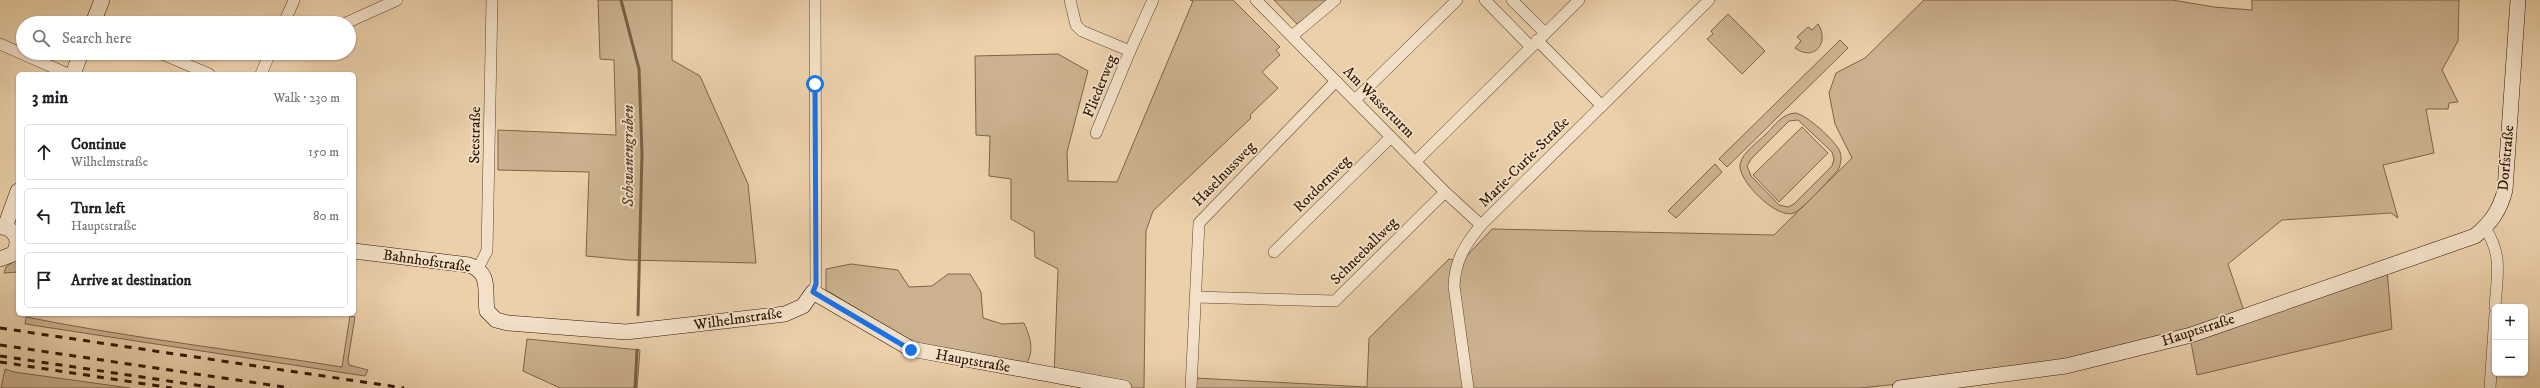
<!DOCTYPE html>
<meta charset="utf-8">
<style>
:root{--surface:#fff;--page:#f2f2f2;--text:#202124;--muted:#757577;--line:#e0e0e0}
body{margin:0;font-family:"IM FELL DW Pica",serif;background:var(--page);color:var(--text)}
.controls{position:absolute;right:12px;bottom:12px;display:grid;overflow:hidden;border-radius:6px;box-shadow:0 1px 3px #0004}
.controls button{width:36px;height:36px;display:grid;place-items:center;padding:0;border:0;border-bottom:1px solid var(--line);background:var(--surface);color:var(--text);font:20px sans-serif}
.stop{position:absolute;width:12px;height:12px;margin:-9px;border:3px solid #1a73e8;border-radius:50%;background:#fff}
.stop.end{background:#1a73e8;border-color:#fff;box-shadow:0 1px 4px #0008}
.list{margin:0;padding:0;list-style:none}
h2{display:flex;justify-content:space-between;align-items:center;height:52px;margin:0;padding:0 16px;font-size:17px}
h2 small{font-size:13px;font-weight:400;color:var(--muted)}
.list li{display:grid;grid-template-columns:26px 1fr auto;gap:12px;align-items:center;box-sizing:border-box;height:56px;margin:0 8px 8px;padding:0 8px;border:1px solid var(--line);border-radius:6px}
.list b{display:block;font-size:15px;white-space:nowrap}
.list p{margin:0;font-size:13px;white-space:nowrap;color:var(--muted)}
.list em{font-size:13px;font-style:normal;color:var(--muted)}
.icon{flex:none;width:22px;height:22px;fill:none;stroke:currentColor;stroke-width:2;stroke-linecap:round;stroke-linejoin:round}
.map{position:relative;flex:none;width:2540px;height:388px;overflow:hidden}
.search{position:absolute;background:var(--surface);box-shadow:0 1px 3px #0004;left:16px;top:16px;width:340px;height:44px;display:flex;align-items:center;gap:10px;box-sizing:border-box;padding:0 14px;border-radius:22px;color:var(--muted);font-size:15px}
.panel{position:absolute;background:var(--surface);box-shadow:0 1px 3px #0004;left:16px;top:72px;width:340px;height:244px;border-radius:6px}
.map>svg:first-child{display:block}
.green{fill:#cbb18e;stroke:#7d6448;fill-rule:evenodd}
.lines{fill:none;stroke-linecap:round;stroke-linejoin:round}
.stream{stroke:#796045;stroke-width:3}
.street-casing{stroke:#5e452d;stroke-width:12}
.secondary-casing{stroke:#2f1703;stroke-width:16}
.street{stroke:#f2e0c8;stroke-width:11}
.secondary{stroke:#f2e0c8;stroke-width:15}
.rail{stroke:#2f1703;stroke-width:3;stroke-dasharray:7 7;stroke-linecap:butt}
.route{stroke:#1a73e8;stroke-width:5}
.labels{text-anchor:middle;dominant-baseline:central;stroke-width:3.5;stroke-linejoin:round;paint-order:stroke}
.street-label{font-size:15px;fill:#2f1703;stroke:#f2e0c8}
.water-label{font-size:16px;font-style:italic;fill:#61482f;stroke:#f2e0c8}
</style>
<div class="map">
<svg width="2540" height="388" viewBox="0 0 2540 388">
<rect width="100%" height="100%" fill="#ebd0aa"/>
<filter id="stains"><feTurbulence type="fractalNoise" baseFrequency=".005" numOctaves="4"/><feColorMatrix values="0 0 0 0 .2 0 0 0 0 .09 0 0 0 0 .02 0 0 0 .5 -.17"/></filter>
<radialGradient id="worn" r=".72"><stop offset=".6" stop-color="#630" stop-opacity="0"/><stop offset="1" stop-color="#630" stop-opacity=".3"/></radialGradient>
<g class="green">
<polygon points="598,0 672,0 672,60 700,76 748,184 756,263 628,260 586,256 589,172 498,170 498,130 616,135 614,60 600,59"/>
<polygon points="1190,0 1233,0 1280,47 1276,50 1280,55 1262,72 1278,88 1250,115 1251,118 1153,211 1146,231 1144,388 1124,388 1054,375 1058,269 1035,257 1034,232 1011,219 1011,179 989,176 990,136 976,135 975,56 1058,54 1088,71 1067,152 1068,181 1117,182 1193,1"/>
<polygon points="1274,0 1330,0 1297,24"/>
<polygon points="1924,0 2172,0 2214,7 2252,10 2252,0 2459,0 2458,41 2442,70 2458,102 2449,103 2448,109 2426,109 2434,153 2383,165 2398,218 2391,213 2282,220 2228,264 2246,317 2387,270 2392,329 2197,375 2189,331 2089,357 1938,380 1860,388 1194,388 1195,378 1367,387 1369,338 1449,259 1461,262 1492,229 1774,235 1852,158 1835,124 1829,93 1836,73 1865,58"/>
<polygon points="1728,14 1765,51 1742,74 1707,39 1713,34 1711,31"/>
<path d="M1818,24C1830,43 1814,62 1795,48L1801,41L1797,37L1808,27L1812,30Z"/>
<polygon points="1840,40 1848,48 1727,167 1719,159"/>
<path d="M1795,113C1806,114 1836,141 1840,152C1842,158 1841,164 1838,170C1829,180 1804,208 1794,213C1777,220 1737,180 1740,164C1743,152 1758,142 1766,134C1775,125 1782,114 1795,113ZM1798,120L1832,152L1834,159L1832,166L1794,204L1788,207L1779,205L1751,176L1747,166L1751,159L1789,121Z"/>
<polygon points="1802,127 1828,153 1779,202 1753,175"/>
<polygon points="1715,164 1722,172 1676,218 1668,211"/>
<polygon points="18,258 18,272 4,273 6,267"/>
<path d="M851,264L898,270L909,287L932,286L948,274H970L981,292L983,318L1002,324L1024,323C1030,336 1035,351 1026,364L915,344L826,290V269Z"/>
<path d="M350,316L355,317L348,360L349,365L368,370L365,376L25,324L26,317C131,338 236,350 342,367Z"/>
<polygon points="527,339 640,350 637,388 560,388 523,371"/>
<polygon points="5,369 14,372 130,388 1,388"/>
</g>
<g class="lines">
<g class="stream">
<polyline points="621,0 639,69 642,154 638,315"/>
<polyline points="635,388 637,350"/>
</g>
<g class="street-casing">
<g id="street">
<polyline points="1070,0 1076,25 1082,31 1130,51 1153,0"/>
<polyline points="1256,0 1445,192 1481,225"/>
<polyline points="1485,0 1531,47"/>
<polyline points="1512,0 1545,33"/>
<polyline points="284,23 294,0"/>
<polyline points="346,23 397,0"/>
<polyline points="1292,36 1335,0"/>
<polyline points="1537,40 1602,106"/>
<polyline points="0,44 68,74"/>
<polyline points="160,53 209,74"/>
<polyline points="261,74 270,53"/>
<polyline points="1356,99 1457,0"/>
<polyline points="1096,133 1130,51"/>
<polyline points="1416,161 1579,0"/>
<path d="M2485,228C2503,255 2497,276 2495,307"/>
<polyline points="1274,252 1391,137"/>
<polyline points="478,268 487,251 492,0"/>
<polyline points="813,292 816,284 815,0"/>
<polyline points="1195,297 1335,301 1445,192"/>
<polyline points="1191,388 1199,223 1336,81"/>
<path d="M1468,388L1454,286C1455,260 1465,245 1481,225L1709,0"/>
<polyline points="2490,388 2495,314"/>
</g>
</g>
<g class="secondary-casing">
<g id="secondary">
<polyline points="93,23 102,0"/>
<polyline points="73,74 81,53"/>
<path d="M0,227C15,227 22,242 13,254L0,259"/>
<polyline points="5,227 18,191"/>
<path d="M354,251L469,265C492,273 484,292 487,311L496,320L508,323L626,332L785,314L803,306L813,292L911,349L1124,388"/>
<path d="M1900,388L2066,366L2191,335L2475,236C2491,223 2500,210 2505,190L2518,0"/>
</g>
</g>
<use href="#street" class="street"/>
<use href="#secondary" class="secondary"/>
<g class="rail">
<polyline points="0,328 404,388"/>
<polyline points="0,345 291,388"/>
<polyline points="0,356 216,388"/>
<polyline points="0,362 172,388"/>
</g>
</g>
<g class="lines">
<polyline class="route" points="815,84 816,284 813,292 911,350"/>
</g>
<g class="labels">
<g class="street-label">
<text transform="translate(1100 86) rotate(-68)">Fliederweg</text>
<text transform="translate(1379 102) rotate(45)">Am Wasserturm</text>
<text transform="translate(475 135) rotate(-89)">Seestraße</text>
<text transform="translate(2506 158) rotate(-85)">Dorfstraße</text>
<text transform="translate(1524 162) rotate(-45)">Marie-Curie-Straße</text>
<text transform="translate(1224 174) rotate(-46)">Haselnussweg</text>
<text transform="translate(1322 184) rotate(-45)">Rotdornweg</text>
<text transform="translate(1364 251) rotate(-45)">Schneeballweg</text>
<text transform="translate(427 261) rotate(8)">Bahnhofstraße</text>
<text transform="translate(738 319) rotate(-8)">Wilhelmstraße</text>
<text transform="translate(2198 330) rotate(-18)">Hauptstraße</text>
<text transform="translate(973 361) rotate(10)">Hauptstraße</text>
</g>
<g class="water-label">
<text transform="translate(628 156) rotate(-90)">Schwanengraben</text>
</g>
</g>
<rect width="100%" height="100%" filter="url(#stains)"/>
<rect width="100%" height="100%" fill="url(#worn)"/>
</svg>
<div class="controls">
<button>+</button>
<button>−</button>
</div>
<div class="stop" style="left:815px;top:84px"></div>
<div class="stop end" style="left:911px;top:350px"></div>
<div class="search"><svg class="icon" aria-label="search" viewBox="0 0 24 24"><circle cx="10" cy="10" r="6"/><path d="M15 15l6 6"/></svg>Search here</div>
<section class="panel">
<h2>3 min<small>Walk · 230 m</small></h2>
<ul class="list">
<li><svg class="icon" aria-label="ahead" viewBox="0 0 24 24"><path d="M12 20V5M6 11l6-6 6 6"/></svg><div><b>Continue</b><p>Wilhelmstraße</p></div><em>150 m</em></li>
<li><svg class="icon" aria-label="left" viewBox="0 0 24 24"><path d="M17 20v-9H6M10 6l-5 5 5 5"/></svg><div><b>Turn left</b><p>Hauptstraße</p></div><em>80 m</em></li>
<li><svg class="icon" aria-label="arrive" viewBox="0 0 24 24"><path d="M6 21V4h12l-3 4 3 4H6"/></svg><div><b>Arrive at destination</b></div></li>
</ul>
</section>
</div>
